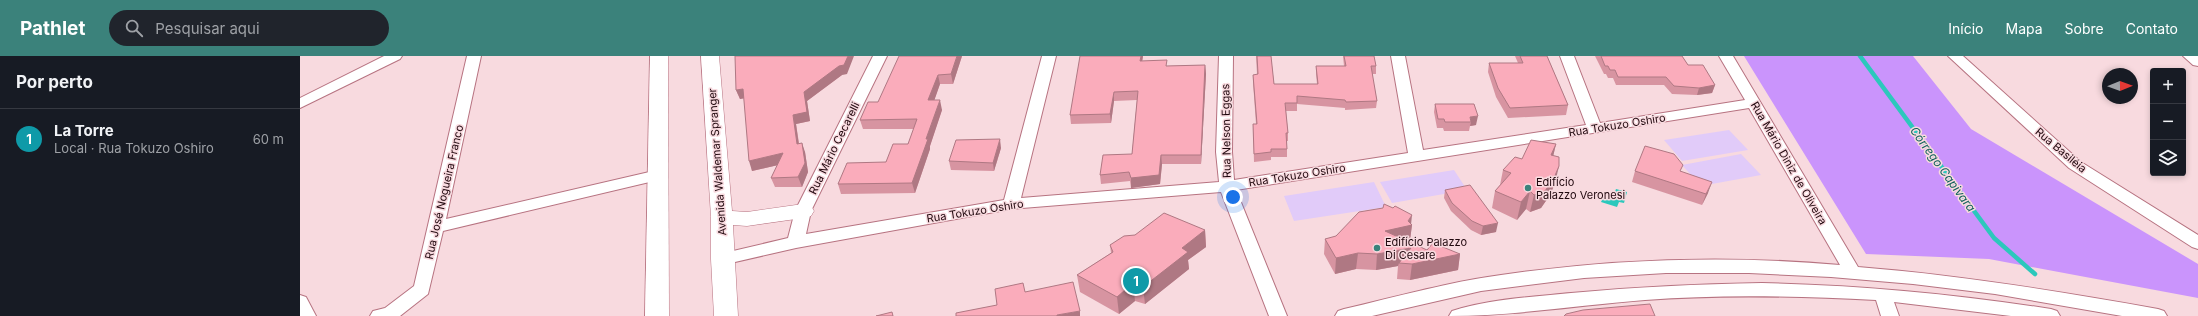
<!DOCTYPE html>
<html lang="pt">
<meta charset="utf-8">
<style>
:root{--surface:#171b24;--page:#20242c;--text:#f1f3f6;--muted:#9ea1a6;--line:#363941;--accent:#3b827b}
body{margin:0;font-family:Inter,sans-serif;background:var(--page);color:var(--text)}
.controls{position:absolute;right:12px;top:12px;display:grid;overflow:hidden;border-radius:4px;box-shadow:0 2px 6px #0003}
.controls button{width:36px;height:36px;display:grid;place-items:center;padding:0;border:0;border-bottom:1px solid var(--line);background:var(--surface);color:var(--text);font:20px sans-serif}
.compass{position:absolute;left:1802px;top:12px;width:36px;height:36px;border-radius:50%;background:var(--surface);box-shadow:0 2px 6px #0003;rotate:89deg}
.you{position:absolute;left:933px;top:141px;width:14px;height:14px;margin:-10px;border:3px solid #fff;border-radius:50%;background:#1a73e8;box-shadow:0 0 0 6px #1a73e833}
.badge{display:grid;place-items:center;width:26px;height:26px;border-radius:50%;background:var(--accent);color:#fff;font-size:13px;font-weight:700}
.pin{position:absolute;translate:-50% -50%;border:2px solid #fff;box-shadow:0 1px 4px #0006}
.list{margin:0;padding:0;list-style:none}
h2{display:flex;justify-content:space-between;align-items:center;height:52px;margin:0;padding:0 16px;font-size:17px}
h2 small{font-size:13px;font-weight:400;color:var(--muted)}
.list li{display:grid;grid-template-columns:26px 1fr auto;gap:12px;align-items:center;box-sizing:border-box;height:60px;padding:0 16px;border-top:1px solid var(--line)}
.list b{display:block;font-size:15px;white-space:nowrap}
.list p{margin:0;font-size:13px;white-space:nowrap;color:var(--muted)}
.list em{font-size:13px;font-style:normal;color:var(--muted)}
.icon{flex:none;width:22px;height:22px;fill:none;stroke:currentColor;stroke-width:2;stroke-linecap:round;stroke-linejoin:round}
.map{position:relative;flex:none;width:1898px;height:260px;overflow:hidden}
header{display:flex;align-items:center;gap:24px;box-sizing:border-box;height:56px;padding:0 20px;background:var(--accent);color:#fff}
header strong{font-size:19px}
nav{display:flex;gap:22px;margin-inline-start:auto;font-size:14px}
.search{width:280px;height:36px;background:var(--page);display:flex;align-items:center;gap:10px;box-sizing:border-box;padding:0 14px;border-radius:22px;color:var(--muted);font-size:15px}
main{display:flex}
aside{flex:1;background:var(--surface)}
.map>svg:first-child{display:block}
.green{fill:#e1cbf9}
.forest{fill:#ca94fc}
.water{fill:#2cc8bc}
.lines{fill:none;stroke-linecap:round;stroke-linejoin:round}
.stream{stroke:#2cc8bc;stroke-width:4.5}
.minor-casing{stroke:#b77381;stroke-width:2}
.major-casing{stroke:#b77381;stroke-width:1}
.minor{fill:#fff;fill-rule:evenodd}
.major{fill:#fff;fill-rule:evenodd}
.wall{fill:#d794a1}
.shaded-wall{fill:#af7883}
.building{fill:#faacbb;stroke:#af7883}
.poi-dot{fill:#3b827b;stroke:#f8dadf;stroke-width:1.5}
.labels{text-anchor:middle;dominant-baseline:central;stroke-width:3;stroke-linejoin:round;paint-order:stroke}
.street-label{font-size:11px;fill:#20080e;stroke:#f8dadf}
.poi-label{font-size:11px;fill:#20080e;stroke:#f8dadf;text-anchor:start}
.water-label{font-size:12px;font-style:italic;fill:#10625c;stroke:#f8dadf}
</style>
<header>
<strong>Pathlet</strong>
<div class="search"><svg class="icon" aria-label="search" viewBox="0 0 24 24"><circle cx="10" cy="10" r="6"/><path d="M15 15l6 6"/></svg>Pesquisar aqui</div>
<nav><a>Início</a><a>Mapa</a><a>Sobre</a><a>Contato</a></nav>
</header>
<main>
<aside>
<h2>Por perto<small></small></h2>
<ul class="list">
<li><span class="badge" style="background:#0f9aa8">1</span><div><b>La Torre</b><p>Local · Rua Tokuzo Oshiro</p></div><em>60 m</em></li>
</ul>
</aside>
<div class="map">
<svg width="1898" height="260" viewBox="0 0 1898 260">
<rect width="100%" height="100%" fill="#f8dadf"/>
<g class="green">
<polygon points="1429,74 1448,94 1382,105 1364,84"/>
<polygon points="1441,98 1461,119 1401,130 1382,109"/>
<polygon points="1154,114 1167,134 1092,147 1080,126"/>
<polygon points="1074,126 1086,151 994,165 984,140"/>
</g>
<polygon class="forest" points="1444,0 1613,0 1671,73 1898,208 1898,242 1689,203 1566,198"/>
<polygon class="water" points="1316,133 1327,136 1324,147 1319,146 1317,151 1301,146 1306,135 1314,138"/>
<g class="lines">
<polyline class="stream" points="1560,0 1694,182 1735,218"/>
<g class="minor-casing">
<g id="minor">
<polygon points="84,0 102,0 100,3 0,52 0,42"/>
<polygon points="167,0 181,0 146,163 358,114 364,115 366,119 364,123 358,124 143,175 128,238 100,260 70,260 73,255 85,252 114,230"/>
<path d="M573,0H587L511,155L506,178L704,144L742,0H756L721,142L919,126L916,96L919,0H933L932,96L934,124L1108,97L1091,0H1105L1123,94L1286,69L1260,0H1274L1300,67L1445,44L1419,0H1433L1558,211C1659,219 1758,235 1858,253L1864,255L1867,260H1822L1695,238L1613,228L1531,221L1449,217H1366L1284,222L1181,235L1072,260H1035L1038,255L1044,253C1096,241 1148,226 1201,219C1312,203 1428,199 1540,209L1449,52L936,134L987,260H969L921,136L711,153L496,192L422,209L416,207L413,203L416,199L488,182L495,155Z"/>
<polygon points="1648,0 1663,0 1781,106 1898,179 1898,193 1892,191 1769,112"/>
<polygon points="1883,0 1898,0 1898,10 1893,9"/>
<path d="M1462,227C1560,229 1655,238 1751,253L1757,255L1760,260H1711L1594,246L1599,260H1581L1576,244C1499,240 1422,238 1345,244C1280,249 1214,260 1149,260L1152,255C1190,243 1231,241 1271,237C1335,231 1398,228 1462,227Z"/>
<polygon points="0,239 6,241 16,260 0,260"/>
</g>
</g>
<g class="major-casing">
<g id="major">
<polygon points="350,0 368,0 369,260 345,260"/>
<polygon points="401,0 419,0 432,155 447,156 503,148 511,150 514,155 511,160 503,162 447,170 433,169 438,260 414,260 411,203 411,161"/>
</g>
</g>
<use href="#minor" class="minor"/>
<use href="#major" class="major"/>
</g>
<g class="wall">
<polygon points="662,0 653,28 640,28 634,44 642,54 630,90 630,93 615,137 541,138 538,128 586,106 608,88 614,73 563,73 560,64 578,46"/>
<polygon points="843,0 842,5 867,10 905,9 906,18 901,108 862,108 860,128 831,132 830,125 801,128 800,119 832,98 837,44 814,45 811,67 771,68 770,59"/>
<polygon points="956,0 971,0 974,28 1017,28 1016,18 1016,10 1044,10 1043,0 1074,0 1076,10 1076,18 1072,18 1077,45 1076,52 1045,54 1045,52 997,48 997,55 986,55 988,77 988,85 987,85 987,101 971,101 971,104 954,106 953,68 956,68 953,26 953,19 957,18"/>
<polygon points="1215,0 1247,0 1268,49 1266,59 1208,62 1196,41 1188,16 1189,7 1218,7"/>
<polygon points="1295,0 1382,0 1388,9 1415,29 1412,37 1397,39 1372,38 1364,29 1316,29 1313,22 1308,22 1306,18 1304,18"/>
<polygon points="547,18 542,19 507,45 510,65 496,68 499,87 505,96 508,116 502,131 475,131 471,122 478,109 452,115 444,42 440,43 436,34"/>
<polygon points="1135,48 1176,69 1170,70 1169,75 1144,75 1143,72 1137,72 1134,56"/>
<polygon points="1256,88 1253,100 1255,127 1250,139 1241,152 1230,156 1226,153 1217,164 1192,152 1195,135 1200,129 1203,114"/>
<polygon points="701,92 694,115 651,114 649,105"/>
<polygon points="1335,115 1381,115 1408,137 1402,149 1332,126"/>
<polygon points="1145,134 1196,176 1181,179 1171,174 1151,155 1144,142"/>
<polygon points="1111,168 1112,169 1110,184 1107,185 1127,194 1160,198 1158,214 1110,224 1097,223 1098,210 1076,214 1056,213 1035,218 1024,198 1025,183"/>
<polygon points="905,174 906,191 888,204 889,213 845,248 835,245 819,258 780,236 777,219 811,197 810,189"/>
</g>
<g class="shaded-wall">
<polygon points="548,0 554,0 547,18 542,19 507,45 510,65 496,68 500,97 497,88 493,59 504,36"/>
<polygon points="657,0 662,0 653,28 651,18"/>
<polygon points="841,0 843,0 841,13 840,5"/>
<polygon points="905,9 906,18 901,108 901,99"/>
<polygon points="638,19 640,28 631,54 628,44"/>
<polygon points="1415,29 1412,37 1397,39 1399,32"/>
<polygon points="443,33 446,42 440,43 436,34"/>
<polygon points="814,36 814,45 811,67 810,58"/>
<polygon points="640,44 642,54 630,90 630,93 615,137 612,127 626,83"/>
<polygon points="1178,60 1176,69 1170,70 1171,66 1170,61"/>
<polygon points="700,83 701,92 694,115 693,107"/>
<polygon points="502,87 505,96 508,116 502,131 498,121"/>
<polygon points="1256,88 1252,105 1251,99"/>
<polygon points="483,97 487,107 452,115 449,105"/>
<polygon points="861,99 862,108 860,128 831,132 831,122"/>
<polygon points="1259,110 1255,127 1250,139 1241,152 1230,156 1234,139"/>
<polygon points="1412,126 1408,137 1402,149 1406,138"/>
<polygon points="1230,135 1226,153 1217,164 1221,146"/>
<polygon points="1112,159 1111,169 1112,169 1110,184 1083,191 1085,175 1108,165"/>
<polygon points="1198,167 1196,176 1181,179 1183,170"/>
<polygon points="905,174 906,191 888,204 889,213 845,248 843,231 882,192"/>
<polygon points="1111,192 1099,207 1098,210 1076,214 1077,198"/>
<polygon points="1058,197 1056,213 1035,218 1036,202"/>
<polygon points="1160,198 1158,214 1110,224 1112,208"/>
<polygon points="833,227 835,245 819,258 817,241"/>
<polygon points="780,255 780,260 757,260 757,259"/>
</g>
<g class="building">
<polygon points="435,0 548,0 544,9 539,10 504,36 507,56 493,59 497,88 502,87 505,107 498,121 471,122 483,97 449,105 443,33 436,34"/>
<polygon points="599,0 657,0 651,18 638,19 628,44 640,44 626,83 628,83 612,127 538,128 547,107 586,106 593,88 608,88 617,63 560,64 568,46 578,46"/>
<polygon points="780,0 841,0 840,5 867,4 866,10 905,9 901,99 861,99 859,119 831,122 829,116 800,119 803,99 832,98 838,35 814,36 810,58 770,59"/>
<polygon points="957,0 971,0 974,28 1018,28 1016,10 1046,10 1044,0 1074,0 1076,10 1071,10 1077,45 1046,46 1045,44 997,40 997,47 985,47 988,77 986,77 987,93 971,93 971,96 954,98 953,68 957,68 953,19 958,18"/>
<polygon points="1220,0 1247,0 1268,49 1210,52 1198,32 1189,7 1223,7"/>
<polygon points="1301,0 1382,0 1388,9 1403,9 1415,29 1399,32 1374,30 1366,21 1318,21 1315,14 1310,14 1308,10 1305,10"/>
<polygon points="1135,48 1174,48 1178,60 1170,61 1171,66 1145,66 1144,63 1138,63"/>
<polygon points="700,83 693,107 649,105 656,84"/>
<polygon points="1231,84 1256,88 1251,99 1259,101 1259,110 1254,122 1245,135 1234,139 1230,135 1221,146 1195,135 1211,117 1203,114 1215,101 1222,103"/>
<polygon points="1345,90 1374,98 1383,109 1380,115 1412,126 1406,138 1335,115"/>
<polygon points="1170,129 1198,167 1183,170 1172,165 1152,147 1145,134"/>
<polygon points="1084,148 1093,152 1095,150 1112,159 1108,165 1112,169 1085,175 1127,194 1133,187 1160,198 1112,208 1099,207 1111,192 1077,198 1058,197 1036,202 1025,183 1036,180 1059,156 1083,152"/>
<polygon points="864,157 905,174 882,192 888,196 843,231 833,227 817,241 777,219 813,196 810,189 824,180 835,179"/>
<polygon points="773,226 780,255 757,259 757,260 656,260 656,257 697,249 695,233 723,227 725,236"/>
<polygon points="1350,248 1355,260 1264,260 1266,258 1283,254"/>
<polygon points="592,256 593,260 576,260"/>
</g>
<g class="poi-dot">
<circle cx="1228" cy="132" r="4"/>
<circle cx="1077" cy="192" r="4"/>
</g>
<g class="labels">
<g class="street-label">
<text transform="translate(1317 69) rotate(-9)">Rua Tokuzo Oshiro</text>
<text transform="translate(926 75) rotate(-91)">Rua Nelson Eggas</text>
<text transform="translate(534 92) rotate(-64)">Rua Mário Cecarelli</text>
<text transform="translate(1761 94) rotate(40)">Rua Basiléia</text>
<text transform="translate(417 106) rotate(-94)">Avenida Waldemar Spranger</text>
<text transform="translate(1489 107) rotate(60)">Rua Mário Diniz de Oliveira</text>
<text transform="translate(997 119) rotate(-9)">Rua Tokuzo Oshiro</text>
<text transform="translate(144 136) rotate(-77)">Rua José Nogueira Franco</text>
<text transform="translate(675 155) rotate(-9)">Rua Tokuzo Oshiro</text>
</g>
<g class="poi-label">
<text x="1236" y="126">Edifício<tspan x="1236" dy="13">Palazzo Veronesi</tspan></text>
<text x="1085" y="186">Edifício Palazzo<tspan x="1085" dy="13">Di Cesare</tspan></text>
</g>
<g class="water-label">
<text transform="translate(1643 113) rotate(54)">Córrego Capivara</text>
</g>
</g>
</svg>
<div class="controls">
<button>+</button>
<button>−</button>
<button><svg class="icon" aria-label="layers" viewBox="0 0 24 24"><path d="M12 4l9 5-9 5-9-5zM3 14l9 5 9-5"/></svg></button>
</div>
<svg class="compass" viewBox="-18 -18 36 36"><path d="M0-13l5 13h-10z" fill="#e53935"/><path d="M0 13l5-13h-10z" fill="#9ea1a6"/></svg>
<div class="you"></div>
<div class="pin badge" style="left:836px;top:225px;background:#0f9aa8">1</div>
</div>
</main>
